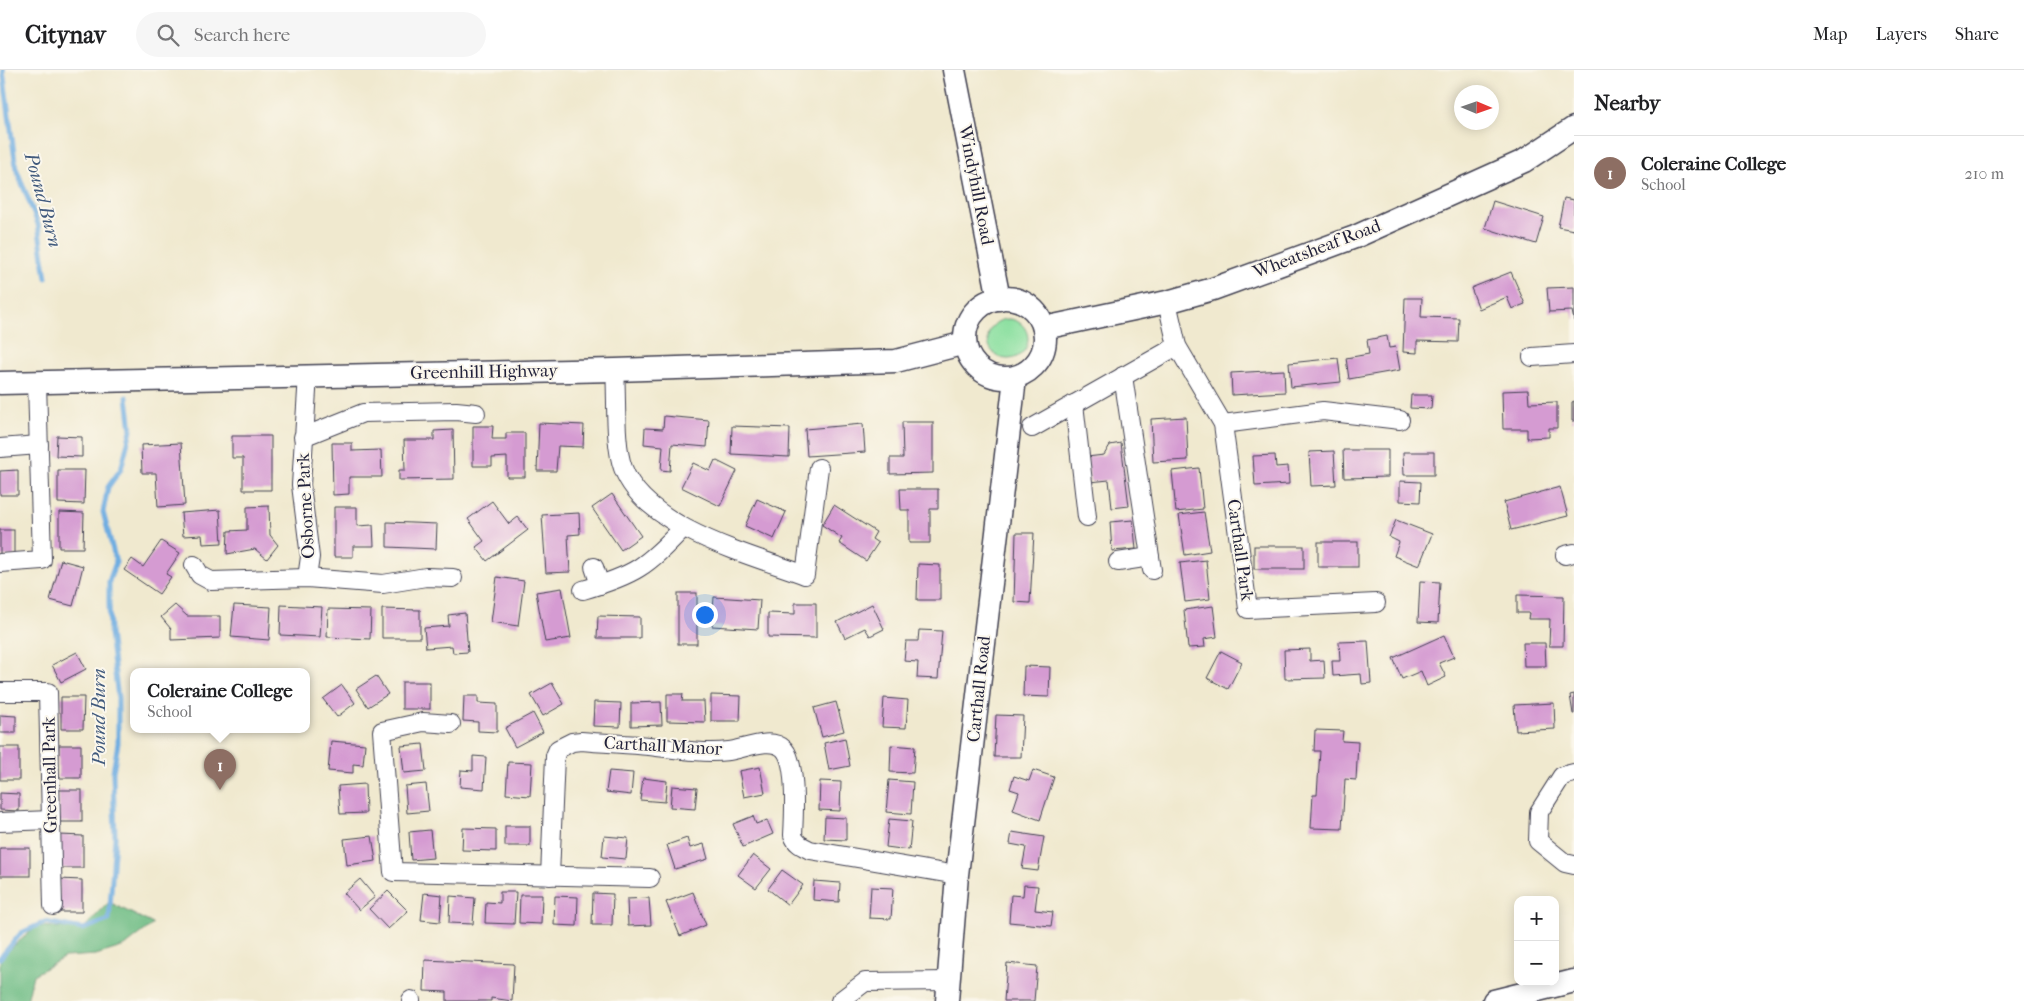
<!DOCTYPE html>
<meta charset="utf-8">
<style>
:root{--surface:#fff;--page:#f6f6f6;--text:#202124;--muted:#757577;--line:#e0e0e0;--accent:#d93025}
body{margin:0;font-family:"IM FELL French Canon",serif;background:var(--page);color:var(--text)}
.controls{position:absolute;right:15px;bottom:15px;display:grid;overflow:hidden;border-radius:10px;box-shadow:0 2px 12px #0003}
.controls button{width:45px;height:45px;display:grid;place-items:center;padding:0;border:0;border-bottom:1px solid var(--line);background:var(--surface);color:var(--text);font:25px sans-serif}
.compass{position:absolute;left:1454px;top:15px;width:45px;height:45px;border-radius:50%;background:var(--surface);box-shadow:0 2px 12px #0003;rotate:92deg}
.you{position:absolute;left:704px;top:544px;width:18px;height:18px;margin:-12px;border:4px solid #fff;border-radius:50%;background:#1a73e8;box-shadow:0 0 0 8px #1a73e833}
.badge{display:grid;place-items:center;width:32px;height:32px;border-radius:50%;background:var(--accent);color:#fff;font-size:16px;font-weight:700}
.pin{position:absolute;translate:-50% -41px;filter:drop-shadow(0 1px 2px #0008)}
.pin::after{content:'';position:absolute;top:26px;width:18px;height:15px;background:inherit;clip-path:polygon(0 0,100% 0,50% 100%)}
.popup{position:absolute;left:130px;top:598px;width:180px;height:65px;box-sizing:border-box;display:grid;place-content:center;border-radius:10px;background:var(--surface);filter:drop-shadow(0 1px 4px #0005);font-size:16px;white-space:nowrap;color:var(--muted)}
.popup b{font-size:19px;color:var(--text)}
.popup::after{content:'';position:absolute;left:50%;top:100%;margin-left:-10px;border:10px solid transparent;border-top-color:var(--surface)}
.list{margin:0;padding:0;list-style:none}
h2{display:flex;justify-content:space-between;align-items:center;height:65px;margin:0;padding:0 20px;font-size:21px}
h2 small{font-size:16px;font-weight:400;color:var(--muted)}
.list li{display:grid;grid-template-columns:32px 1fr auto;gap:15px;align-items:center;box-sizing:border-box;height:75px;padding:0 20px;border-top:1px solid var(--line)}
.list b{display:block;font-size:19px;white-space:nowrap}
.list p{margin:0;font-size:16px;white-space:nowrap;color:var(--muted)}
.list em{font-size:16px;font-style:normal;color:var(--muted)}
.icon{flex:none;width:28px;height:28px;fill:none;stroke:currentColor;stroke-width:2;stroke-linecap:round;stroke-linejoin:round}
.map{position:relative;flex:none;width:1574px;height:931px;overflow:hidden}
header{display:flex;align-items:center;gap:30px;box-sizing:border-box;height:70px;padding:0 25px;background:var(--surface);border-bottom:1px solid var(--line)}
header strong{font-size:24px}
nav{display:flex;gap:28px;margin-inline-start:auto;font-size:18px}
.search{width:350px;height:45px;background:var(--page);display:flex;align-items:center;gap:12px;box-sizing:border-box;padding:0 18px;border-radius:28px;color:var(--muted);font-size:19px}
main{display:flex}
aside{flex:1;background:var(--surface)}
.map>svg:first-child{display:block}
.green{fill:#8de0a1;stroke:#58816e}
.forest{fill:#72be87;stroke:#4a7061}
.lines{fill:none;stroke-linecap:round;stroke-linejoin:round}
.stream{stroke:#6fade1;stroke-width:5}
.building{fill:#d59bd2}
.minor-casing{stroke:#414051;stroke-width:20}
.major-casing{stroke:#414051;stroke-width:25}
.minor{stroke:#fff;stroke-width:18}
.major{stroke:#fff;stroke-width:22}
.labels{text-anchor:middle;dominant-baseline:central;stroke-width:4;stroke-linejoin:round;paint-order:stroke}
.street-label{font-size:18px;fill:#22223b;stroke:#fbf7ec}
.water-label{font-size:19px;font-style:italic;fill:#415a7d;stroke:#fbf7ec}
</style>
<header>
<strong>Citynav</strong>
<div class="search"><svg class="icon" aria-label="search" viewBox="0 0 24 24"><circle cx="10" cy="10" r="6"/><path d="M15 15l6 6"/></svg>Search here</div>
<nav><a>Map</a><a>Layers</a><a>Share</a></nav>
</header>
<main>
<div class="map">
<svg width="1574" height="931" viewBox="0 0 1574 931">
<rect width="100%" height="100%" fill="#fbf7ec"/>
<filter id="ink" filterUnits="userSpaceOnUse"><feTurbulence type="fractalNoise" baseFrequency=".02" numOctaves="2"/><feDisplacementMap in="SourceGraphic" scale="10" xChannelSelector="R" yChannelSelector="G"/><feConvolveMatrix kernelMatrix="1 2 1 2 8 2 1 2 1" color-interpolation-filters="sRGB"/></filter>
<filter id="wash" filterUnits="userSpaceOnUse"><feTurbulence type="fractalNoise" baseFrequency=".0096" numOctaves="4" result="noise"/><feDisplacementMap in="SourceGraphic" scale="20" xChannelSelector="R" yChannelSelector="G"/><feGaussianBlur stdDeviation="1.12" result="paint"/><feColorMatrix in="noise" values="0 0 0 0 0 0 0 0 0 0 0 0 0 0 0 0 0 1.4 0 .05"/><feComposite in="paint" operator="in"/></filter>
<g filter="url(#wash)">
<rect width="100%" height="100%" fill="#f0e9cf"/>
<circle class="green" cx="1008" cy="269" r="20"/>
<polygon class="forest" points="109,832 153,854 125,876 96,885 65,887 33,905 27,931 0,931 0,889 2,886 37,856 83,859"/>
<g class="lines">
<g class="stream">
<polyline points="3,0 16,98 38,154 46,208"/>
<polyline points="0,888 21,863 45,852 83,859 109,850 115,768 113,702 118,673 118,628 110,563 109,533 109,511 116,492 103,442 108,417 121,399 131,360 127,327"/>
</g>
</g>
<g id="blocks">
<g class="building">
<polygon points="1564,128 1574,130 1574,160 1558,157"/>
<polygon points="1493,131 1544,147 1536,174 1485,158"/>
<polygon points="1511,202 1525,234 1512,239 1507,227 1479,239 1471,218"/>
<polygon points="1574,217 1574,251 1572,241 1549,242 1547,218"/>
<polygon points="1405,228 1422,228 1421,247 1459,248 1458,272 1417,271 1417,283 1403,282"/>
<polygon points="1387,266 1389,278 1396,277 1400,300 1349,309 1346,288 1369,284 1367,270"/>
<polygon points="1338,288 1341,312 1291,317 1289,293"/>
<polygon points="1284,300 1285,322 1232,325 1231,303"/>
<polygon points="1528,320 1529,333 1557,332 1557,358 1549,358 1549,367 1527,368 1527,359 1503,359 1502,321"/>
<polygon points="1411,325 1432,325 1431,339 1410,338"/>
<polygon points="1574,331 1574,351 1572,351 1572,332"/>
<polygon points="664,346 709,350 707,377 672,374 670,401 661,400 663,376 644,374 645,358 663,359"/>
<polygon points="1186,347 1188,390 1153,392 1151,349"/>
<polygon points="902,352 933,352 933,403 890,404 890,388 903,388"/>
<polygon points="539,353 584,355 583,377 558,376 556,401 537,401"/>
<polygon points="863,354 865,382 807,386 805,359"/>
<polygon points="473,356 493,356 492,369 506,369 506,363 525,363 525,407 507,407 507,387 492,388 492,396 473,396"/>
<polygon points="732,356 790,358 789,387 731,384"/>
<polygon points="453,360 454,409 399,410 399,400 405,400 404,370 434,370 434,361"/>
<polygon points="57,366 82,367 82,387 56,386"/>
<polygon points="232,366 271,366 271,420 243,420 243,388 232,388"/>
<polygon points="181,373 185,435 158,437 156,403 142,403 141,375"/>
<polygon points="332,373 352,373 352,381 381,380 382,407 349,407 349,424 333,425"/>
<polygon points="1121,373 1129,436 1112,438 1109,410 1090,412 1087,387 1104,385 1110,375"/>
<polygon points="1343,380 1388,380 1388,407 1344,408"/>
<polygon points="1334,381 1336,415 1311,416 1309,382"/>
<polygon points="1403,382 1434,382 1434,405 1404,405"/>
<polygon points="1275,385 1276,397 1288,396 1289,414 1255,416 1253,386"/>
<polygon points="715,390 737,401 720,436 681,417 693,393 710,401"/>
<polygon points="1199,398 1203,439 1176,442 1172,401"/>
<polygon points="18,400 18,425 0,425 0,401"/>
<polygon points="58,400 85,400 84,434 58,433"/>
<polygon points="1400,411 1421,412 1420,432 1400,431"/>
<polygon points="1560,417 1568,446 1511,460 1504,432"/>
<polygon points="900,419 938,419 938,439 930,439 930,473 909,473 909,440 901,440"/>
<polygon points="612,424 641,466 621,480 592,438"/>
<polygon points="757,429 786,442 774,469 745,456"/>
<polygon points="492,431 509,454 518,447 528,460 487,491 476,477 484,471 468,449"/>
<polygon points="834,435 876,462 872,469 878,473 866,491 839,473 842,468 822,455"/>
<polygon points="269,436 270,465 278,475 267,489 255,479 227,484 228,461 247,460 247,437"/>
<polygon points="334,437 357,437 357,456 373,455 374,476 353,476 353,487 334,487"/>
<polygon points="220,440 222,473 203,474 202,465 183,466 181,443"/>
<polygon points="59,442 84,443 83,478 59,478"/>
<polygon points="1204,442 1210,481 1185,485 1179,445"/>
<polygon points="579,443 580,464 568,465 570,502 546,503 542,445"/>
<polygon points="1133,450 1136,479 1112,481 1110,452"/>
<polygon points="1396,450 1432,464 1419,496 1394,486 1399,472 1389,467"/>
<polygon points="387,452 437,454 436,479 387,477"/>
<rect x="0" y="460" width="14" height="26"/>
<polygon points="1016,463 1034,463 1030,533 1014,532"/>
<polygon points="161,471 180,483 166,504 171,507 159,524 124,500 132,489 143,497"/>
<rect x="1318" y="472" width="40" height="25"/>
<rect x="1254" y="476" width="50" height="23"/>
<polygon points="61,490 83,496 73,536 50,530"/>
<polygon points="1206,490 1210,529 1185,532 1180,493"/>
<polygon points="918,494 940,495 940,530 917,530"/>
<polygon points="497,507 524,511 518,556 491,552"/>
<polygon points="1420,511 1440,512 1438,553 1418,552"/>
<polygon points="562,518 571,568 545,572 536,522"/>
<rect x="678" y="523" width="19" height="51"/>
<polygon points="1517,525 1564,526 1563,576 1549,576 1550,549 1528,549 1529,543 1517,543"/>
<polygon points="714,527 760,530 758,559 712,556"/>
<polygon points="795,533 816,533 816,568 768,567 768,543 795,544"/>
<polygon points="872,534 884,559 870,566 865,558 845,568 837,552"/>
<polygon points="175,535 187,546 220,546 220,568 171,570 171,559 161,547"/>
<polygon points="234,535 271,537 269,570 231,567"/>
<polygon points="281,535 322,537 320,567 280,565"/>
<polygon points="1213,536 1217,567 1204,569 1205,577 1188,578 1184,540"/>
<polygon points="328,539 371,540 370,569 327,567"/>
<polygon points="382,539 420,540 420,568 382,568"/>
<polygon points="465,543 468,582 453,583 452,576 426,578 424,558 449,556 448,545"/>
<polygon points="598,546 640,547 640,568 597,568"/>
<polygon points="919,560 942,561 938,609 917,608 918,592 904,591 906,571 918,571"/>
<polygon points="1444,565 1454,587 1439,593 1446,607 1427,616 1421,601 1402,609 1393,588"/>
<polygon points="1368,571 1371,613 1362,614 1361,604 1333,606 1332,591 1340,591 1339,572"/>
<polygon points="1523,573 1545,573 1546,596 1524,596"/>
<polygon points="1310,579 1310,591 1324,590 1325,608 1285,609 1284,580"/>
<polygon points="1221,581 1242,592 1228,619 1207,608"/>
<polygon points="77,582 86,599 61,612 52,595"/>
<polygon points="1024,596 1050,597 1049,627 1023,626"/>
<polygon points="376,606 388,624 368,637 356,619"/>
<rect x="402" y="612" width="28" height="27"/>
<polygon points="552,613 564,634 543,646 531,625"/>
<polygon points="342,615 355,633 337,647 323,629"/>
<polygon points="667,624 683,624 682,631 704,631 705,652 667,651"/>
<polygon points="1574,624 1574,644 1573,644 1570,625"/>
<polygon points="711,625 741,626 740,651 711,651"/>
<polygon points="464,626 478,626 478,633 497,634 497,662 478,661 478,652 463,651"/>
<polygon points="61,627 84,627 83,659 61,659"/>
<polygon points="884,628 908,630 906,658 882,657"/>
<polygon points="594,632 621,633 620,657 593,656"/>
<polygon points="661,632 662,655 631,656 631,633"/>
<polygon points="836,632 844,661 822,667 814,638"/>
<polygon points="1554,633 1555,659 1516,661 1514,635"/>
<polygon points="533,643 543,662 515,677 505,658"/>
<polygon points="0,645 16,646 16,663 0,663"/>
<polygon points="996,645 1023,646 1021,687 994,687"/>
<polygon points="1315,660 1343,661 1342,671 1358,672 1356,710 1345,709 1342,759 1311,758 1313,725 1317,725 1320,681 1314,681"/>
<polygon points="845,668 850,696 829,700 824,673"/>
<polygon points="331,671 365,674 363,695 353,694 353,703 328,701"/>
<polygon points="423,674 426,701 404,703 401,676"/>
<polygon points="59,675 81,675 81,708 58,708"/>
<polygon points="891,675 915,677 913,703 890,702"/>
<rect x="0" y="677" width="19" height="33"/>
<polygon points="473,686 486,687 484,719 460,717 461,700 473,701"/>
<polygon points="508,692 532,693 530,726 506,724"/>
<polygon points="760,697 765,723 744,727 739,701"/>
<polygon points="1033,700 1054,707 1040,750 1013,740 1019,722 1010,719 1014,706 1029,711"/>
<polygon points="609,701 633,703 631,725 606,722"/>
<polygon points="643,708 667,711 665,732 640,730"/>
<polygon points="889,710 913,712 911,744 886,742"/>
<polygon points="820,711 841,712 840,741 819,740"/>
<polygon points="365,714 366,743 340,744 338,716"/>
<polygon points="426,714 429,741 407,743 405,716"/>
<polygon points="672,716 697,718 695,739 670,737"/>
<rect x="59" y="720" width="23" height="32"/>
<polygon points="0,723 19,724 19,741 0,740"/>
<polygon points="753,746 756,754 767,750 773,764 743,777 733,754"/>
<polygon points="825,747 846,748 846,770 824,769"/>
<polygon points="889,749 912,751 909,780 886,777"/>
<rect x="505" y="756" width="25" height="20"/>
<polygon points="463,758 496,759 496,781 462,780"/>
<polygon points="430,760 433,788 411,790 409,762"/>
<polygon points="1012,762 1044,767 1038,801 1022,799 1026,777 1010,774"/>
<polygon points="60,765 83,766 83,798 60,798"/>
<polygon points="372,766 376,791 347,795 344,769"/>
<polygon points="604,766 628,768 626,789 602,787"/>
<polygon points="687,768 690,778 704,774 708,789 675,799 667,775"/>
<rect x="0" y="778" width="30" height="28"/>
<polygon points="753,785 771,799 756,818 738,805"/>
<polygon points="782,800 803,815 788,835 768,819"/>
<polygon points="59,809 82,810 82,842 59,842"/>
<polygon points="360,809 375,827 359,840 344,823"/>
<polygon points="814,811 840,813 839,832 813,830"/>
<polygon points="1024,815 1038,816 1035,840 1053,842 1051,856 1009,852 1011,825 1023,826"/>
<polygon points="871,817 893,818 891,849 869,848"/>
<polygon points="388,821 408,841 388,859 369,839"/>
<polygon points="500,822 516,822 514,854 485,853 486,832 500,833"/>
<polygon points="693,822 706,855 680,866 666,832"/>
<polygon points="424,823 442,825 440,852 421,850"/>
<polygon points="593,823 613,824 612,855 592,855"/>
<polygon points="520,825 542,825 541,854 519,853"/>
<polygon points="450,826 475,828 473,854 449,853"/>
<polygon points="555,826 578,827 577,856 554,855"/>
<polygon points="649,828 651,855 628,856 627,829"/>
<polygon points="425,890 514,894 512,931 491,928 491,931 447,931 447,922 424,921"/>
<polygon points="1007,893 1037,896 1034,931 1004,931"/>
</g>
</g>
</g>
<g filter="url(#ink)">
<use href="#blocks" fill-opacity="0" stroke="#414051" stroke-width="1"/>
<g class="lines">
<g class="minor-casing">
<g id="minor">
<polyline points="1167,232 1177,276 1223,354 1248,539 1376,533"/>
<polyline points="1532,287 1574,284"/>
<path d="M615,300C617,327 614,374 623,398C645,458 751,485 805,505L819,398"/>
<polyline points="1123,306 1152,500"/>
<polyline points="1074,334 1087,447"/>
<polyline points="1223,354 1323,341 1400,350"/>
<polyline points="1032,358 1177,276"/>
<polyline points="303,367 363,343 456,341 476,343"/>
<polyline points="0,378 39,375"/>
<polyline points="1565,485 1574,483"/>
<polyline points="1118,492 1150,487"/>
<polyline points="0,493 42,490 37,312"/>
<polyline points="194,495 200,505 211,511 307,508 383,514 426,507 453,508"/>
<polyline points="594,497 600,515"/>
<polyline points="307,508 310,487 301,415 308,305"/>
<path d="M583,520C635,505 646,497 683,458"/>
<polyline points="0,622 48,622 53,836"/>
<polyline points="451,654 423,652 382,661 393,802 650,808"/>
<polyline points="1574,703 1562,706 1539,742 1538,771 1565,793 1574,795"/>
<polyline points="0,752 51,750"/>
<path d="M550,806L555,686L558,679L572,672L581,671C603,673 626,674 649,676C675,679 702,684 729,681C744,679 771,666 784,679C797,693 794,747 793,765C796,774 802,776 810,780L957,805"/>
<polyline points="411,931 411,930"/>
<polyline points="840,931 865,912 949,911"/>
</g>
</g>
<g class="major-casing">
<g id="major">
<polyline points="954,0 999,229"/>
<circle cx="1005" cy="268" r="40"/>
<polyline points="1044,258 1167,232 1213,219 1355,167 1524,91 1574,58"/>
<polyline points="0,313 615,300 896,291 965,273"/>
<polyline points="947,931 957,805 1015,308"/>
<polyline points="1494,931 1574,911"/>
</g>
</g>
<use href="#minor" class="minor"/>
<use href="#major" class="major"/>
</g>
</g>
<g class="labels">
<g class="street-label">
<text transform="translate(976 115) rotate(79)">Windyhill Road</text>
<text transform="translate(1317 179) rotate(-21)">Wheatsheaf Road</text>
<text transform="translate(484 302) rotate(-1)">Greenhill Highway</text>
<text transform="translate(306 436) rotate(-93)">Osborne Park</text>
<text transform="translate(1240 480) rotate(82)">Carthall Park</text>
<text transform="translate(979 619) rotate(-84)">Carthall Road</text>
<text transform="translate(663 676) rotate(3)">Carthall Manor</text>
<text transform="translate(50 705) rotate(-91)">Greenhall Park</text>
</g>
<g class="water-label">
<text transform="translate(43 130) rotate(75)">Pound Burn</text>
<text transform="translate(99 647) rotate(-90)">Pound Burn</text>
</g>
</g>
</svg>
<div class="controls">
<button>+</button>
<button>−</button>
</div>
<svg class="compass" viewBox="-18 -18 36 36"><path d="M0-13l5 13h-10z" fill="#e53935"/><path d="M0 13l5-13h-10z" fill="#757577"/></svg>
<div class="you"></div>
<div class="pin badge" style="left:220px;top:720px;background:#8d6e63">1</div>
<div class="popup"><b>Coleraine College</b>School</div>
</div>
<aside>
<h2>Nearby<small></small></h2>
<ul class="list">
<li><span class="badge" style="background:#8d6e63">1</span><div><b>Coleraine College</b><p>School</p></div><em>210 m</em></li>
</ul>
</aside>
</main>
